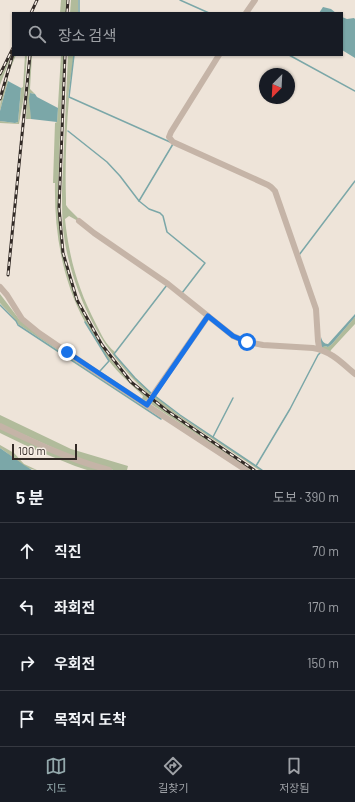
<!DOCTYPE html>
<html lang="ko">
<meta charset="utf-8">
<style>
:root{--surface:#171b24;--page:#242831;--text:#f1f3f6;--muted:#9ea1a6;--line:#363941;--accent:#93a8ab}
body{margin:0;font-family:Barlow,"Noto Sans KR",sans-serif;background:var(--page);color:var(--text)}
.compass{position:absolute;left:259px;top:68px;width:36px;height:36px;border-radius:50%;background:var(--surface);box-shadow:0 1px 3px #0004;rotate:204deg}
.scale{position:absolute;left:12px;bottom:10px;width:65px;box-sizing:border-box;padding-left:4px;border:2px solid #322a26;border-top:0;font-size:11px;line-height:14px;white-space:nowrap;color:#322a26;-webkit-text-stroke:3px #f7eee5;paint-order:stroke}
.stop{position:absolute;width:12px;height:12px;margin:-9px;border:3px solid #1a73e8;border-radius:50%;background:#fff}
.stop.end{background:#1a73e8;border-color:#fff;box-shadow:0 1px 4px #0008}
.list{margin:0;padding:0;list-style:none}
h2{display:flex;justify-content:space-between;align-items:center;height:52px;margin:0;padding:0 16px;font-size:17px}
h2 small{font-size:13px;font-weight:400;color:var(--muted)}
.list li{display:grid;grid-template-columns:26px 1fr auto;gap:12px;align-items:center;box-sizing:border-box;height:56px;padding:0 16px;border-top:1px solid var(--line)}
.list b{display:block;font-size:15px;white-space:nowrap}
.list em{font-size:13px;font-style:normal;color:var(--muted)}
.icon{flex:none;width:22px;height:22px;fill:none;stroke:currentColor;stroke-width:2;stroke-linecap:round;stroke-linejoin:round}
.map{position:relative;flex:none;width:355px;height:470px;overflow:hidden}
.search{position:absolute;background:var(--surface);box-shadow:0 1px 3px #0004;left:12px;right:12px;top:12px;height:44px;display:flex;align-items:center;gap:10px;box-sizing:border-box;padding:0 14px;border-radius:0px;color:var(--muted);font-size:15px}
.sheet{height:276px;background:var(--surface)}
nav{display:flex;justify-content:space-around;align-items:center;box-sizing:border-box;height:56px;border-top:1px solid var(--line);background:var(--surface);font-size:11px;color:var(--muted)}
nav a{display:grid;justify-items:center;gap:2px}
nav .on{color:var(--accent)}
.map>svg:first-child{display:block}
.green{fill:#b1bb9b}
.water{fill:#7ba7a8}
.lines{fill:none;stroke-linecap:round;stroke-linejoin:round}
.stream{stroke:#7ba7a8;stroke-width:1.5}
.minor{stroke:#c5b4a7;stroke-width:6}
.rail-casing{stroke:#322a26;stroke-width:3}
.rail{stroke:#f7eee5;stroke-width:1.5;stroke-dasharray:4.5;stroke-linecap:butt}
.route{stroke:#1a73e8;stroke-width:5}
</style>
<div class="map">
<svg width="355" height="470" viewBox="0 0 355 470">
<rect width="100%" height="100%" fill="#eee4d9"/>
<g class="green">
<polygon points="61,0 67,0 66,13 60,13"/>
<polygon points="71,0 78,0 78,13 70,13"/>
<polygon points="13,47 13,51 0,85 0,72"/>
<path d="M14,55H16L7,77L8,81L0,111C0,92 7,73 14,55Z"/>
<polygon points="25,55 27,55 24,96 19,124 0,123 0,121 15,123 18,122 21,88 23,87"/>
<polygon points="31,55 32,55 30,89 35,94 30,93 31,119 26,119 27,88"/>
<path d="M61,55H64C62,92 60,130 59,167C58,187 57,208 60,228C65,284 91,342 131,382C136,388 143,393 149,398L145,401L142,399L143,396C132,385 119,374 109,361C105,354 101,347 96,340C93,334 89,328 85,322C62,280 54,231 55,183H53L55,123L57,122Z"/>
<path d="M68,55H74L68,97L69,98C66,133 65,167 66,201V205L68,208L80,220L78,221L69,216L65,219C69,258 78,289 96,324C101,334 106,345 115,352L114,353L127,370L153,395L151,396C137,384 125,371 114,356C87,321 68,273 63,229C62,216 62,203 62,189Z"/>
<path d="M220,55H221L173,132C171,135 170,137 173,140L274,186L316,308L321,347L325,346L328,347L332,344L355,317V324L342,338L331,350L330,352L321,348L319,345L316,308L275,191L272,187L268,185L173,141C169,137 170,134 172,131Z"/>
<path d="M0,294L19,319L163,419L18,324C16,319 4,308 0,303Z"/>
<polygon points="155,396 179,415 262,470 259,470 163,406 154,398"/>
<polygon points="152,400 169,413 253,470 250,470 151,404"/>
<polygon points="0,415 71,449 128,466 127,470 113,470 76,458 0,424"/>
<polygon points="0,427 103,470 87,470 75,466 33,449 0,433"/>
<path d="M0,445L14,453L24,464L37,470C24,470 10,454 0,448Z"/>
</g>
<g class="water">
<polygon points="323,7 331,9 336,13 319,13"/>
<polygon points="342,17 347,19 354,18 355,19 355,58 342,50"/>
<polygon points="8,81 21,88 18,122 15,123 0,121 0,111"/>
<polygon points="30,93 35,94 37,97 58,108 57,122 31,119 29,99"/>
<path d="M355,314V317L332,344L328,347L325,346L321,348V337C322,341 324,344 328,344Z"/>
<polygon points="0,448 24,465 32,470 0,470"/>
</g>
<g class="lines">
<g class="stream">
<polyline points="180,0 209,13"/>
<polyline points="79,13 79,0"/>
<polyline points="74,55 69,97 170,142"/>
<polyline points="289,55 355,91"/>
<polyline points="68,131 107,162 120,176 139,201 149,209 160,213 163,216 167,232 205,263 182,293"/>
<polyline points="139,201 173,144"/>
<polyline points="299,255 355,181"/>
<polyline points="0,305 16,321 18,325 161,419"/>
<polyline points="85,322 109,361 100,371"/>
<polyline points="152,394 135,378 114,354 167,285"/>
<polyline points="155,396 180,415 262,470"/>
<polyline points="213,437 233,398"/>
<polyline points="256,466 290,409 318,355 320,353"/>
</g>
<g class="minor">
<polyline points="246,13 255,0"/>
<polyline points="219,55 171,132 169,137 173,142 268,185 271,187 275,191 316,309 318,341 319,347 320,349"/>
<path d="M79,221L94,233L168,284L233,336L247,342L263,345L313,348C331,351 342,363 355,374"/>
<polyline points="0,287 7,295 22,319 39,333 99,374 246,470"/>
<polyline points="147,405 151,398 208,316"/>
<path d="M0,426C35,443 71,460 109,470"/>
</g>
<g class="rail-casing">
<g id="rail">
<polyline points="31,13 37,0"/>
<polyline points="67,13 68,0"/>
<polyline points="65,55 59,208 63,253 77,300 102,345 131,382 166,410 254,470"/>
<polyline points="0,74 13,48"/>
<polyline points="0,99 13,54"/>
<polyline points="8,275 30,55"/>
</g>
</g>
<use href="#rail" class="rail"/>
</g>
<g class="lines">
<polyline class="route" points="67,352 147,405 208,316 233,336 247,342"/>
</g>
</svg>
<svg class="compass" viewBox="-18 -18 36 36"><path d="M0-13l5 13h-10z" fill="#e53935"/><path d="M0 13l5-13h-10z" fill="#9ea1a6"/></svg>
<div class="scale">100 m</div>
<div class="stop" style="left:247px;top:342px"></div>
<div class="stop end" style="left:67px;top:352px"></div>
<div class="search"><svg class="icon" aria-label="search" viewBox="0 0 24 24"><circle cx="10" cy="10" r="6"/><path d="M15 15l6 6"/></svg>장소 검색</div>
</div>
<section class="sheet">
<h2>5 분<small>도보 · 390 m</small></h2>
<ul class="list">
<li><svg class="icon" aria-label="ahead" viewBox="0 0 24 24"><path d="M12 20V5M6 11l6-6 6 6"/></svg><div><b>직진</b></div><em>70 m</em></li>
<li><svg class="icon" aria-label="left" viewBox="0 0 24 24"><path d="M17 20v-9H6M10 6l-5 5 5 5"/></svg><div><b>좌회전</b></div><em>170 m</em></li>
<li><svg class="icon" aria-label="right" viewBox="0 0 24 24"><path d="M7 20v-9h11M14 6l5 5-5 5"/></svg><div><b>우회전</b></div><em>150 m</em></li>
<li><svg class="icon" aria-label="arrive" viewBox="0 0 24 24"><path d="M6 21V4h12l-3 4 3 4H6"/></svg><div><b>목적지 도착</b></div></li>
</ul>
</section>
<nav>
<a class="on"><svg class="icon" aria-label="map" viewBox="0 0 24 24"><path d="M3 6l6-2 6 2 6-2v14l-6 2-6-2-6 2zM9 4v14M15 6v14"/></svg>지도</a>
<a><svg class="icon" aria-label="directions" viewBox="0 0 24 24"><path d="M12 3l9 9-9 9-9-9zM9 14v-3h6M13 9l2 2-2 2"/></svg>길찾기</a>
<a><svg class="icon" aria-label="saved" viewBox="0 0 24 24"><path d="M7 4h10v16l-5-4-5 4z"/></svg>저장됨</a>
</nav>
